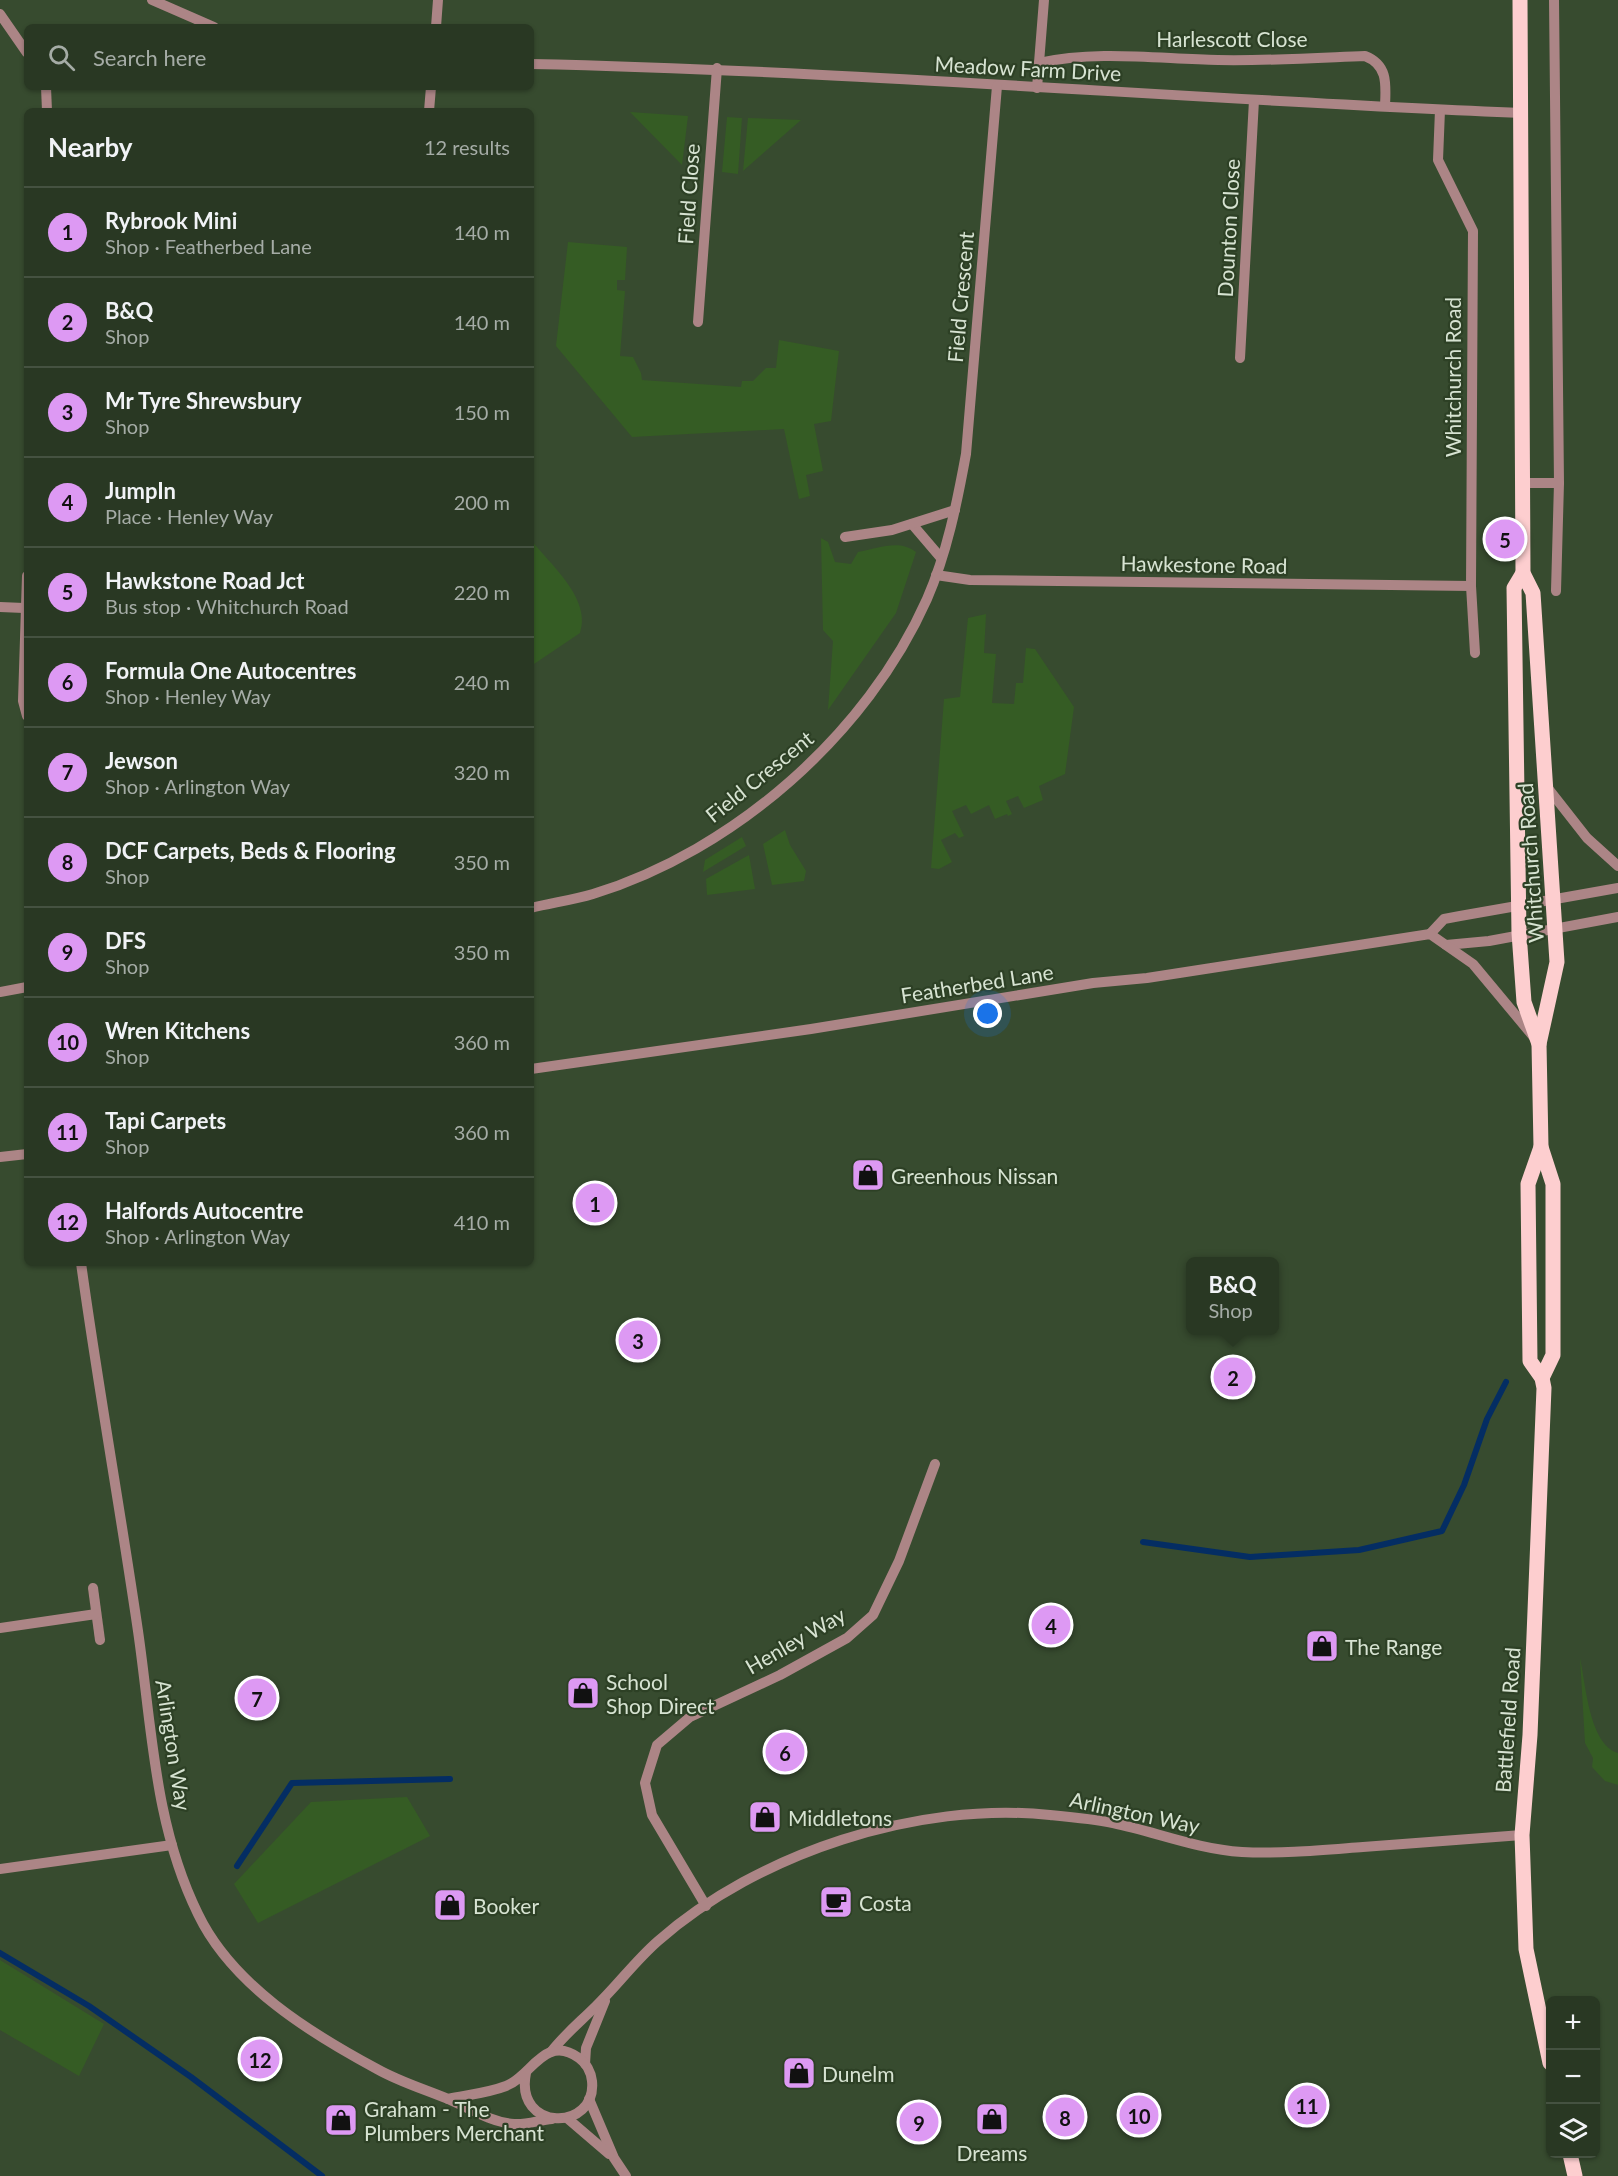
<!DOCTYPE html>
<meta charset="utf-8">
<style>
:root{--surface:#293823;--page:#354330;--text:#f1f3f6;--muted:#a5aca6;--line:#455241;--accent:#dd99f3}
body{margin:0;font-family:Lato,sans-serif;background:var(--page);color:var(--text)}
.controls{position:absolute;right:18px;bottom:18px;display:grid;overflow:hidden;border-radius:9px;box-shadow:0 2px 4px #0004}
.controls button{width:54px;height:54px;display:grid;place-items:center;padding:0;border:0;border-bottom:2px solid var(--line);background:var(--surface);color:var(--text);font:30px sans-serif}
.you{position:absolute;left:988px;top:1014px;width:21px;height:21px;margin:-15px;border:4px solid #fff;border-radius:50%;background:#1a73e8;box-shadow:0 0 0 9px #1a73e833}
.badge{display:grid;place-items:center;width:39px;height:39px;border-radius:50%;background:var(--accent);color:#111;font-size:20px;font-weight:700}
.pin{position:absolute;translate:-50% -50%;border:3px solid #fff;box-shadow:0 2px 6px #0006}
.popup{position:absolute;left:1186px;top:1257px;width:93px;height:78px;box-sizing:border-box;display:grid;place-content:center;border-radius:9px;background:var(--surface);filter:drop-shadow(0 2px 4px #0005);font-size:20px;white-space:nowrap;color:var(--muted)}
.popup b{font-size:22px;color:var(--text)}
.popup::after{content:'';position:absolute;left:50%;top:100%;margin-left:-12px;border:12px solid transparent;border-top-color:var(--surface)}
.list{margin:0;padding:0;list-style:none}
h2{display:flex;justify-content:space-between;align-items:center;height:78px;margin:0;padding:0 24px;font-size:26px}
h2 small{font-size:20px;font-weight:400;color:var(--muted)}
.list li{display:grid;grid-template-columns:39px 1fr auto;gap:18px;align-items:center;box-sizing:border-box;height:90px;padding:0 24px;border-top:2px solid var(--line)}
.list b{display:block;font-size:22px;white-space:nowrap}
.list p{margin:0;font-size:20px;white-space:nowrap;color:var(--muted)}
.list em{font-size:20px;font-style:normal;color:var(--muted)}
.icon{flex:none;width:33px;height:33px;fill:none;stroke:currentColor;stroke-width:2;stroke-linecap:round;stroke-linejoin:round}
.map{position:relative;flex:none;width:1618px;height:2176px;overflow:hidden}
.search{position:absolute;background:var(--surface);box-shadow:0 2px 4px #0004;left:24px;top:24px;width:510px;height:66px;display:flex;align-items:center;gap:15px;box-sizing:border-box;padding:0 21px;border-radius:9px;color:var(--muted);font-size:22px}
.panel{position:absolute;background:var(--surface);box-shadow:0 2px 4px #0004;left:24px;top:108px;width:510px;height:1158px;border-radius:9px}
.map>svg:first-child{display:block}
.green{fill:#355c24}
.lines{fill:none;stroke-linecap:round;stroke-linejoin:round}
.stream{stroke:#042d63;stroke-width:6}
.minor{stroke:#ac8586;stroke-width:10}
.major{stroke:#fdcecf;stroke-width:15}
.labels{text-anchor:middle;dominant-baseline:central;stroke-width:4.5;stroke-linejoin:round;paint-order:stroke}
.street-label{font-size:21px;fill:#d7e3d2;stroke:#2d4025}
.poi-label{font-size:21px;fill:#d7e3d2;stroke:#2d4025;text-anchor:start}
</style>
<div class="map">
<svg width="1618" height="2176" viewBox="0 0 1618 2176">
<rect width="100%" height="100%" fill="#374b2f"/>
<g class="green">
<polygon points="630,112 688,116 682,165"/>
<polygon points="727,117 742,118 738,174 722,172"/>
<polygon points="748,118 801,120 743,171"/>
<polygon points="568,242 627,247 625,280 617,280 617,290 625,291 620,356 633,357 641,373 642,380 741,387 742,381 753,381 766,368 776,368 779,340 839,351 831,421 814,424 823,471 806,475 810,496 799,499 784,429 632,437 556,346"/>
<path d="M821,538L828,542L835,562L851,564L858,552C879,548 899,539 916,552L896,613L828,710L833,641L823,630Z"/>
<path d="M531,540C550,564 592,599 580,633L531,666Z"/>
<polygon points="986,614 984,653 996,654 992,703 1014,704 1016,683 1023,683 1026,648 1035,649 1074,707 1065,774 1039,786 1043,800 1024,808 1018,796 1006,801 1012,814 1008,816 1007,814 995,819 989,805 971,814 966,805 952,811 964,836 959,838 955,833 941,840 952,862 939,869 931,868 944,699 960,697 968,618"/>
<polygon points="785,830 790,845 806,871 804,881 772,885 763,844"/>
<polygon points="742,837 746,846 703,872 705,860"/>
<polygon points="749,855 755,889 707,895 706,879"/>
<path d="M1580,1658C1586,1685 1589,1744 1618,1753V1785L1605,1781L1592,1767L1593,1758L1585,1743Z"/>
<polygon points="407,1797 430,1836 258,1923 234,1884 311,1802"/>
<polygon points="0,1960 104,2024 79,2076 0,2030"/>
</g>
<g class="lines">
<g class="stream">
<polyline points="1143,1542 1250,1557 1359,1550 1442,1531 1464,1485 1487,1419 1506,1382"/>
<polyline points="237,1866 292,1783 450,1779"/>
<polyline points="0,1953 89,2006 191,2077 322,2176"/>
</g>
<g class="minor">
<polyline points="152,0 214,27"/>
<polyline points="1554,0 1559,483 1556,591"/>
<polyline points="0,14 27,53"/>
<polyline points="436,27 438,0"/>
<path d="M1039,63C1097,50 1159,59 1218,60C1267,61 1316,58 1365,56C1388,65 1386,84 1385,106"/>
<path d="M531,64C862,71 1191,100 1522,113"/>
<polyline points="46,87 47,111"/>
<polyline points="1037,88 1044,0"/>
<polyline points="1440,110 1438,160 1473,231 1471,586 1475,653"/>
<polyline points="429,111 431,87"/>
<polyline points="698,322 717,68"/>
<polyline points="1240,358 1254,100"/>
<polyline points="1522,483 1559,483"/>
<polyline points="912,524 941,558"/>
<polyline points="845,537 892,530 955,510"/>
<polyline points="936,575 970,580 1471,586"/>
<polyline points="27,576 23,701 27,716"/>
<polyline points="0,607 24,608"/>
<polyline points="1547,787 1587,838 1618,866"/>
<path d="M531,908C551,903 573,900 593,894C734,851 867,734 927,599C947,553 957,503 966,454L997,86"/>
<polyline points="1430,934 1444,919 1460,916 1618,888"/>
<polyline points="1446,945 1489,941 1618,917"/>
<polyline points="0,992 27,987"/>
<polyline points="531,1069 811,1029 1093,983 1147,978 1430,934 1473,964 1533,1036"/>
<polyline points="0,1157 27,1154"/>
<path d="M81,1263C98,1386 120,1508 138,1631C152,1727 154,1825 198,1914C232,1985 310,2033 377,2069C400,2082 424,2089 448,2099C469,2108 490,2122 514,2124C526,2125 540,2120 552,2119"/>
<polyline points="93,1588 100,1640"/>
<polyline points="0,1628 96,1614"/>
<polyline points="0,1869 172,1845"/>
<polyline points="706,1906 652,1815 645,1783 657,1745 690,1717 780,1675 847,1638 873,1615 899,1561 935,1464"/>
<path d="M551,2052C565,2034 580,2022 595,2007C617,1986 635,1961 658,1941C758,1853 918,1801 1050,1815C1071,1817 1093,1819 1113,1823C1156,1832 1197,1849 1242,1852C1282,1854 1323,1850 1363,1847C1416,1843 1469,1839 1522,1835"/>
<polyline points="585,2064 586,2048 605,2001"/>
<path d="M448,2099C467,2095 488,2093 506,2086C531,2077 545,2033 579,2058C586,2063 591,2072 592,2081C597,2132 514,2132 526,2073"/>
<polyline points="589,2099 614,2158 626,2176"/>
<polyline points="567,2118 609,2154"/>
</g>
<g class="major">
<polyline points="1520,0 1523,573 1533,593 1557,962 1539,1044"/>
<polyline points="1523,573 1514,588 1519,933 1524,1002 1539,1044 1541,1147 1553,1184 1553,1355 1542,1378"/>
<polyline points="1541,1147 1528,1184 1530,1361 1542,1378 1544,1388 1530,1735 1522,1835 1526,1949 1550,2063"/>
<polyline points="1570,2154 1575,2176"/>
</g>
</g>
<defs>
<g id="shop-square" transform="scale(1.725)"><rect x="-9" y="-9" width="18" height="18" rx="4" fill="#dd99f3" stroke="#2d4025"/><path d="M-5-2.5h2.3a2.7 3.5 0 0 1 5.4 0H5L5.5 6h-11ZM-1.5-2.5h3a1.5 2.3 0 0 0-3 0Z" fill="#111"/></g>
<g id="cafe-square" transform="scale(1.725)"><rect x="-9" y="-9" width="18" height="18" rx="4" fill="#dd99f3" stroke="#2d4025"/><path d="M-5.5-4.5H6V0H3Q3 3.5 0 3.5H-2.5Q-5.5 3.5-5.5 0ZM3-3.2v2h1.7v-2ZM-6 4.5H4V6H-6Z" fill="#111"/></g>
</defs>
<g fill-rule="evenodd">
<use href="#shop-square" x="868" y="1175"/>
<use href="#shop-square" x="1322" y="1646"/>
<use href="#shop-square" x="583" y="1693"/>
<use href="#shop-square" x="765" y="1817"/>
<use href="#cafe-square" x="836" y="1902"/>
<use href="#shop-square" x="450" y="1905"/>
<use href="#shop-square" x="799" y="2073"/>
<use href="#shop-square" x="992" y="2119"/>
<use href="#shop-square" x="341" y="2120"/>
</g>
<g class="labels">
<g class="street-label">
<text x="1232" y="38">Harlescott Close</text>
<text transform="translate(1028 68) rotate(3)">Meadow Farm Drive</text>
<text transform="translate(688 194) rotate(-86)">Field Close</text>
<text transform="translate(1228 228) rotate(-87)">Dounton Close</text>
<text transform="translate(960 297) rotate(-85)">Field Crescent</text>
<text transform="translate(1452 377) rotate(-90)">Whitchurch Road</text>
<text transform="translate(1204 564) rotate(1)">Hawkestone Road</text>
<text transform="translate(759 776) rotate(-39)">Field Crescent</text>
<text transform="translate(1530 863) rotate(-94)">Whitchurch Road</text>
<text transform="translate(977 983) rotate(-9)">Featherbed Lane</text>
<text transform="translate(795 1640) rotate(-30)">Henley Way</text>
<text transform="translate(1507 1720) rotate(-86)">Battlefield Road</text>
<text transform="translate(174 1745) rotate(81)">Arlington Way</text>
<text transform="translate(1135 1812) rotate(12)">Arlington Way</text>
</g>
<g class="poi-label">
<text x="891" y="1175">Greenhous Nissan</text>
<text x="1345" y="1646">The Range</text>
<text x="606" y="1681">School<tspan x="606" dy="24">Shop Direct</tspan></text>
<text x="788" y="1817">Middletons</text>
<text x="859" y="1902">Costa</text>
<text x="473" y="1905">Booker</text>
<text x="822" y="2073">Dunelm</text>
<text x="364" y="2108">Graham - The<tspan x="364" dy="24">Plumbers Merchant</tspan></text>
<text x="992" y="2152" text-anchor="middle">Dreams</text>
</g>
</g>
</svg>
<div class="controls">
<button>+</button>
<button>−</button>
<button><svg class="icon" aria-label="layers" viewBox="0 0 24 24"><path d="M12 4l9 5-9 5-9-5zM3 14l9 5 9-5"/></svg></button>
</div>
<div class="you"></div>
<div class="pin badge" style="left:595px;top:1203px">1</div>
<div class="pin badge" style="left:1233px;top:1377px">2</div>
<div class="popup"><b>B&amp;Q</b>Shop</div>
<div class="pin badge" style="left:638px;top:1340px">3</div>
<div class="pin badge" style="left:1051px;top:1625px">4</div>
<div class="pin badge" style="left:1505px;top:539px">5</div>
<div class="pin badge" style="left:785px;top:1752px">6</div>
<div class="pin badge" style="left:257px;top:1698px">7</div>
<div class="pin badge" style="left:1065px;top:2117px">8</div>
<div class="pin badge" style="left:919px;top:2122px">9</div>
<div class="pin badge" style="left:1139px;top:2115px">10</div>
<div class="pin badge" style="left:1307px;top:2105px">11</div>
<div class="pin badge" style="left:260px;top:2059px">12</div>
<div class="search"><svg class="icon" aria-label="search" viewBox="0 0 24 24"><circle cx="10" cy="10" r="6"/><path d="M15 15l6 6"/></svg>Search here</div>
<section class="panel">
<h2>Nearby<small>12 results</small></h2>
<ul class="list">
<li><span class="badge">1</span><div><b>Rybrook Mini</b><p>Shop · Featherbed Lane</p></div><em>140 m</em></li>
<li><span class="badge">2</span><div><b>B&amp;Q</b><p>Shop</p></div><em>140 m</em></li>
<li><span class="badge">3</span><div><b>Mr Tyre Shrewsbury</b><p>Shop</p></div><em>150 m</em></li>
<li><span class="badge">4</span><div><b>JumpIn</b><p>Place · Henley Way</p></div><em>200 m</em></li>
<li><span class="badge">5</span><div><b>Hawkstone Road Jct</b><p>Bus stop · Whitchurch Road</p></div><em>220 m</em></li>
<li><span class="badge">6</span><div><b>Formula One Autocentres</b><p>Shop · Henley Way</p></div><em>240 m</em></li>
<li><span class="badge">7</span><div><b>Jewson</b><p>Shop · Arlington Way</p></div><em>320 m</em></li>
<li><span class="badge">8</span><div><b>DCF Carpets, Beds &amp; Flooring</b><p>Shop</p></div><em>350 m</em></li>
<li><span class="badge">9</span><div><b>DFS</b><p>Shop</p></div><em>350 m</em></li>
<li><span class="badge">10</span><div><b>Wren Kitchens</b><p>Shop</p></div><em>360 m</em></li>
<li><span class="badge">11</span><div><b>Tapi Carpets</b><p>Shop</p></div><em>360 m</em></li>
<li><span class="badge">12</span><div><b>Halfords Autocentre</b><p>Shop · Arlington Way</p></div><em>410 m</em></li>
</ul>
</section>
</div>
